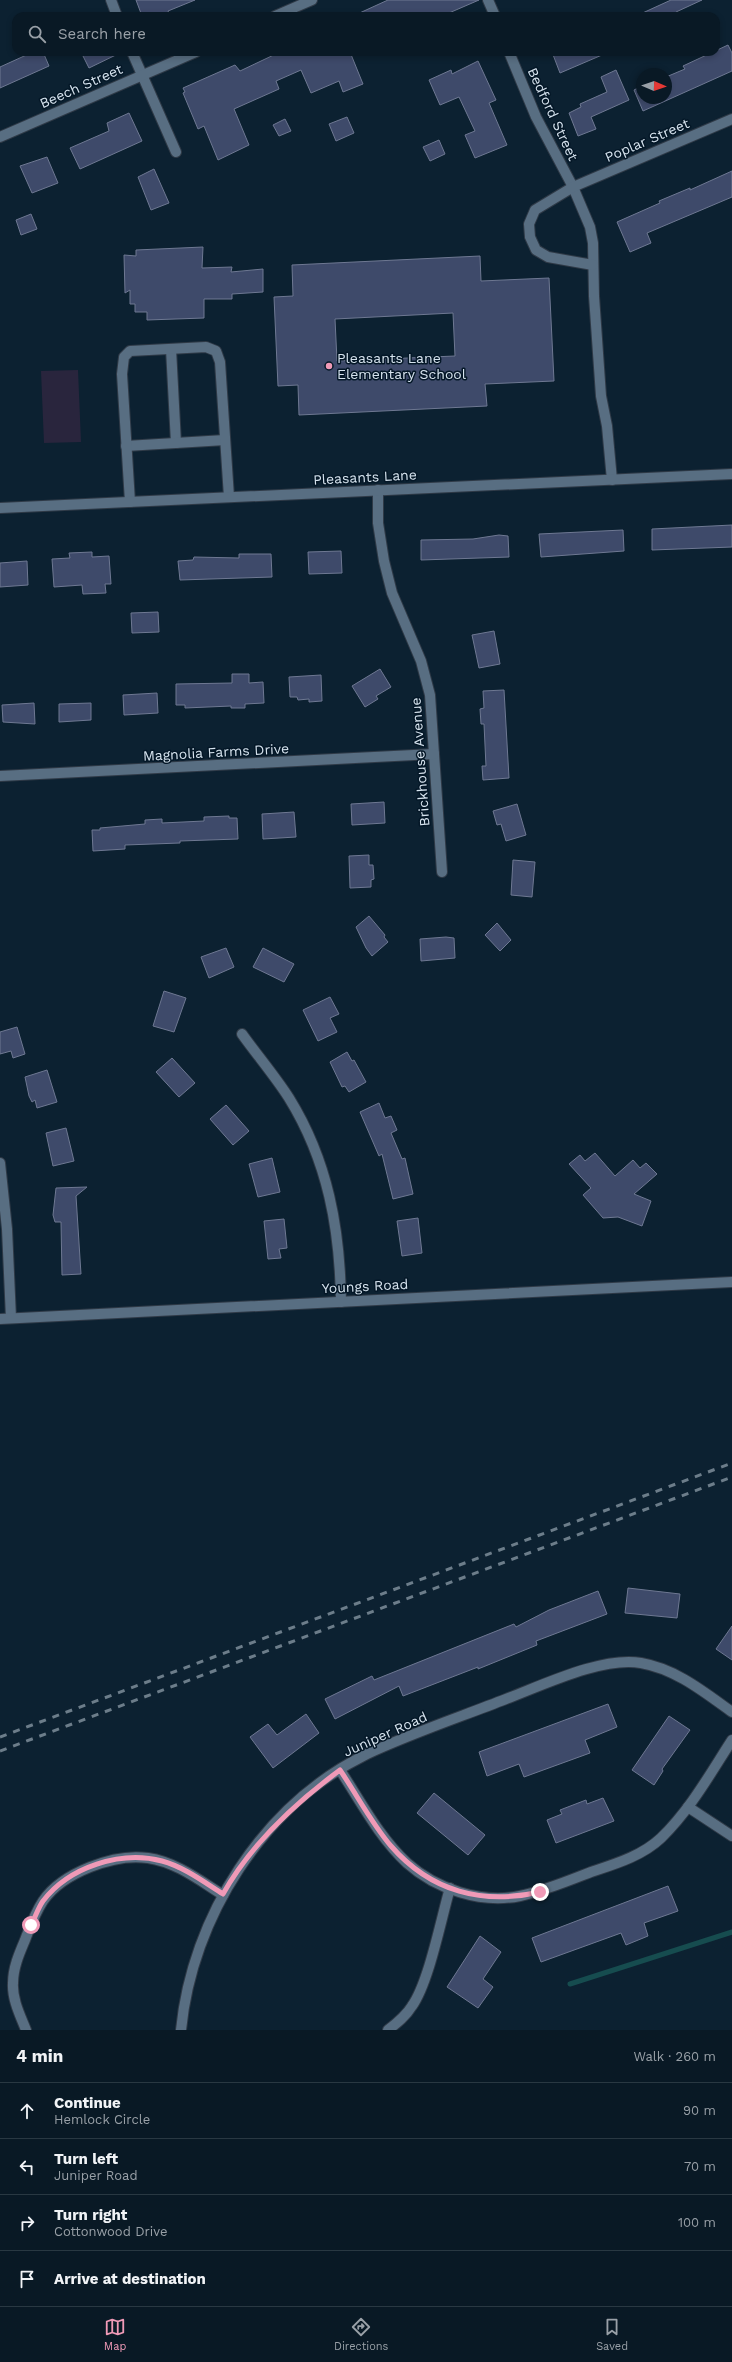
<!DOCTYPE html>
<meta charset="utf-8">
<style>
:root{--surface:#091925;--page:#172632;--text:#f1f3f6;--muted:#99a0a7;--line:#293842;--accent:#f09ab7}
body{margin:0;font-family:"Work Sans",sans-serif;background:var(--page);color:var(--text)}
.compass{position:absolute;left:636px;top:68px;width:36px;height:36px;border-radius:50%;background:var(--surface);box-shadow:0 2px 6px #0003;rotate:92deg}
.stop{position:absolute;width:12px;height:12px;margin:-9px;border:3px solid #f09ab7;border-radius:50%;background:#fff}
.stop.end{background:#f09ab7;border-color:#fff;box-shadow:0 1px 4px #0008}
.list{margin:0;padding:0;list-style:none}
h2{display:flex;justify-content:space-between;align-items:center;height:52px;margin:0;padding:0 16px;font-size:17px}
h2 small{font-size:13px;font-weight:400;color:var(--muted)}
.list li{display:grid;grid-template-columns:26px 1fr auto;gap:12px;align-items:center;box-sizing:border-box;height:56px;padding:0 16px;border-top:1px solid var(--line)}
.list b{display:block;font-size:15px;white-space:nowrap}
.list p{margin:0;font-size:13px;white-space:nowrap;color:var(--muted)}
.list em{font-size:13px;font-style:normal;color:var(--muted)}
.icon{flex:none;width:22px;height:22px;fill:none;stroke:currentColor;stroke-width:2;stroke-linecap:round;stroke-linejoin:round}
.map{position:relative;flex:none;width:732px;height:2030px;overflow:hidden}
.search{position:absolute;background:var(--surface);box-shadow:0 2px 6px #0003;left:12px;right:12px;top:12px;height:44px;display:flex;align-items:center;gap:10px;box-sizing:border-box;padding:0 14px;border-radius:12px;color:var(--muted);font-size:15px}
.sheet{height:276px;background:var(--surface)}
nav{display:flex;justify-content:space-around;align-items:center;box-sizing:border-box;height:56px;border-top:1px solid var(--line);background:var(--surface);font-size:11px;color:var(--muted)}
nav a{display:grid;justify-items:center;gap:2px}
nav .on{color:var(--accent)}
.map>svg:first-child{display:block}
.green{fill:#29253d}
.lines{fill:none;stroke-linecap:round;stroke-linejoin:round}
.stream{stroke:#164c4f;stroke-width:5}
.building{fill:#3e4a6a;stroke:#6e7892;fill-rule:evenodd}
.minor-casing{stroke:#2f3a47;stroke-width:12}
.minor{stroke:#586e82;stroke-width:10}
.rail{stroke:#6c7d8a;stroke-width:3;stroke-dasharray:7 7;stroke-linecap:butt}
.route{stroke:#f09ab7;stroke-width:5}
.poi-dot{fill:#f09ab7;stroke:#041727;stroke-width:1.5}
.labels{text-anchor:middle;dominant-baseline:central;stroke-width:3;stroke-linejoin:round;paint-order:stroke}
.street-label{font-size:14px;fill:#d6e3ee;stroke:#041727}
.poi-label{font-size:14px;fill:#d6e3ee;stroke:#041727;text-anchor:start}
</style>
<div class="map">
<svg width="732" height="2030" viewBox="0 0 732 2030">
<rect width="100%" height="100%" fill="#0c2131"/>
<polygon class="green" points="78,370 81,442 44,443 41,371"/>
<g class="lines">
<polyline class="stream" points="570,1984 732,1932"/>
</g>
<g class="building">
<polygon points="136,0 195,0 168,11 170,16 142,16"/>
<polygon points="388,0 479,0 442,16 353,16"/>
<polygon points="671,0 702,0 676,12 678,16 636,16"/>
<polygon points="728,45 732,53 732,71 643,111 634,90 642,86 642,98 666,98 666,77 685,69 683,66"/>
<polygon points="33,52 43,52 49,66 0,88 0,67"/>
<polygon points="81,52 122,52 89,68"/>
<polygon points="280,52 350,52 363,84 343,92 339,81 311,93 301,70 276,81 279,89 234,109 249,145 218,160 204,126 198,129 183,93 185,92 183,88 235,65 240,71"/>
<polygon points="552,52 609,52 560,73"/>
<polygon points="478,61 496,100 489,103 507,145 475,158 465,135 475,131 459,97 440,105 429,80 451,70 452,74"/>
<polygon points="616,70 629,100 591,117 596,129 578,136 569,113 581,107 580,104 607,92 601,77"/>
<polygon points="129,113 142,141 80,169 70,148 109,131 107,123"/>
<polygon points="347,117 354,133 336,141 329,124"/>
<polygon points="285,119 291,131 279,136 273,125"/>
<polygon points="439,140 445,154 430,161 423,147"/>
<polygon points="47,157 58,183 32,193 20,166"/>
<polygon points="154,169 169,203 151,210 138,177"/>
<polygon points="732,171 732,197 647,233 651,243 630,252 617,222 660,203 659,201 690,188 690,190"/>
<polygon points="31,214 37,229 21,235 16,220"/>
<polygon points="203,247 202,268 232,267 231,272 263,269 263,292 232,294 232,299 204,299 204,318 147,320 147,312 135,312 135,304 130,304 130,290 125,293 124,255 136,256 136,250"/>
<path d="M480,256L481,281L549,278L554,381L485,384L487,406L299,415L298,385L278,386L274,297L293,296L292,265ZM453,313L455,356L337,361L335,319Z"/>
<polygon points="732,525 732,547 652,550 652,529"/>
<polygon points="623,530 624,551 541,557 539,534"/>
<polygon points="499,535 508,536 509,557 421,560 421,540 473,539"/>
<polygon points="341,551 342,573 309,574 308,552"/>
<polygon points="92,552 92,557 109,556 111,584 105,584 106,593 83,594 82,585 54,587 52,559 70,558 69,553"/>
<polygon points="239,554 271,554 272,577 180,580 178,561 193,560 194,557 239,558"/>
<polygon points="27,561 28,585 0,587 0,563"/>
<polygon points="158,612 159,632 132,633 131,613"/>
<polygon points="494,631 500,664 479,668 472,635"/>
<polygon points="380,669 391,687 376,696 378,699 365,707 352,686"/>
<polygon points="232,674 249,674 249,683 263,682 264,703 245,704 245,708 231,708 231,706 185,708 185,705 176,705 176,684 232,683"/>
<polygon points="321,675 322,701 309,702 309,699 298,700 297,697 290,697 289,677"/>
<polygon points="504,690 509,778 483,780 482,766 486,766 484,724 481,724 480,709 484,708 483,691"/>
<polygon points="157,693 158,713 124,715 123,695"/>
<polygon points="34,703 35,724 3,722 2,705"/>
<polygon points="91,703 91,720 59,722 59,704"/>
<polygon points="384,802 385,823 352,825 351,804"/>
<polygon points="517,804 526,835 506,841 501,824 497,825 493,811"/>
<polygon points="294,812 296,837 263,839 262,814"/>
<polygon points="229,816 229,818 237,818 238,839 180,841 180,843 125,845 125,849 93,851 92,830 100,830 100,828 145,824 145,820 162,819 162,823 204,821 204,817"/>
<polygon points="369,855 369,865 373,865 374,879 371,880 371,887 350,888 349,856"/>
<polygon points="513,860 535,862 532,897 511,895"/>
<polygon points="369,916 385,935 384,937 388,942 372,956 366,948 356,927"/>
<polygon points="497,923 511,940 500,951 485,935"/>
<polygon points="446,937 454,938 455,958 421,961 420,939"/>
<polygon points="226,948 234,967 209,978 201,957"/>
<polygon points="263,948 294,964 284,982 253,967"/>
<polygon points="164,991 186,998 174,1032 153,1026"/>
<polygon points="330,997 339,1014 330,1018 337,1032 318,1041 303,1010"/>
<polygon points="17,1027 25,1054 13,1058 11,1051 0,1054 0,1032"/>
<polygon points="347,1052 352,1061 354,1060 366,1082 349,1092 345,1086 342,1087 330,1062"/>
<polygon points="172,1058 195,1083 179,1097 156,1072"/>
<polygon points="47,1070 57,1102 37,1108 35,1100 32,1102 29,1096 25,1077"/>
<polygon points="379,1103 385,1118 391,1116 397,1130 391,1133 402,1159 405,1158 413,1194 393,1199 382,1154 379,1156 360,1112"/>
<polygon points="226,1105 249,1131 233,1145 210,1119"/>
<polygon points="66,1128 74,1161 53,1166 46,1133"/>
<polygon points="595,1153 615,1176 633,1160 640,1168 646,1163 657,1174 634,1194 651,1201 642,1226 618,1217 603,1218 583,1195 591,1188 569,1164 580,1155 585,1161"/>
<polygon points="272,1158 280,1192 258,1197 249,1164"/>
<polygon points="87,1187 76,1196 81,1274 62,1275 61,1222 55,1222 53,1215 56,1188"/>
<polygon points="418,1218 422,1253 402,1256 397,1221"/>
<polygon points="284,1219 287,1248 279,1249 281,1258 268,1259 264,1221"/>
<polygon points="628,1588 680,1594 677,1618 625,1613"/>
<polygon points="598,1591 607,1614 536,1641 537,1645 478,1669 478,1667 403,1696 399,1686 335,1719 325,1699 372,1676 374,1680 514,1624 516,1627 549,1610"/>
<polygon points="732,1626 732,1660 716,1649"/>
<polygon points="608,1704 617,1727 585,1740 590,1753 524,1777 519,1764 487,1776 479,1752"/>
<polygon points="306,1714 319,1733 273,1768 250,1737 268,1724 277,1735"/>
<polygon points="669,1716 690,1730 662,1769 663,1771 654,1785 632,1770"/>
<polygon points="434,1793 485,1835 468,1855 417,1813"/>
<polygon points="603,1798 614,1821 556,1843 547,1820 562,1814 560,1810 586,1800 587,1804"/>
<polygon points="668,1886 678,1911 644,1923 648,1936 626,1945 621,1933 541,1962 532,1938"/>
<polygon points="480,1936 501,1952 483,1979 493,1987 478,2008 447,1987"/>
</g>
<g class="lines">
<g class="minor-casing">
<g id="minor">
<polyline points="111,0 117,16"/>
<polyline points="488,0 495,16"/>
<polyline points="275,16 312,0"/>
<polyline points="132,52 176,152"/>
<polyline points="509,52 536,117 573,187 590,227 593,243 594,296 601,396 607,426 612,480"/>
<polyline points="0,137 196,52"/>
<polyline points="593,265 548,257 536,250 530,237 529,224 535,210 573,187 732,119"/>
<polyline points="171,349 176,443"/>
<polyline points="126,446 225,440"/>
<polyline points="378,490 378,523 384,561 392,593 421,661 430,695 442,872"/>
<polyline points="130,502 122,374 124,357 130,351 206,347 216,351 220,362 229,497"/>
<polyline points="0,508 732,474"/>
<polyline points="0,776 434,754"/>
<path d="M242,1034C257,1055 275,1076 289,1098C328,1161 340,1229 341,1302"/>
<polyline points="0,1163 7,1229 11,1318"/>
<polyline points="0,1319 732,1282"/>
<path d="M340,1770C361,1802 379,1837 407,1863C436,1889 481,1904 520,1896C544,1891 568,1881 591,1872C615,1864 642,1856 661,1838C690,1810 710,1774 732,1740"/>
<polyline points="688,1807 732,1836"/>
<path d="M26,2030C20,2015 12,1999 13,1983C13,1968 19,1954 25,1940C30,1927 35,1913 43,1901C62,1873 114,1853 148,1858C176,1862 199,1880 223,1895"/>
<path d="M181,2030C192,1917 263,1805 367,1754C412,1733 460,1717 506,1699C543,1685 603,1656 641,1663C676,1669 704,1692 732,1712"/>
<path d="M388,2030C397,2023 406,2016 412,2006C429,1982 441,1919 450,1888"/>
</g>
</g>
<use href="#minor" class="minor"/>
<g class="rail">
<polyline points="0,1737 732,1463"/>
<polyline points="0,1751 732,1477"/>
</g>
</g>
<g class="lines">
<path class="route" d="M31,1925C35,1918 38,1908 43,1901C69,1867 121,1850 162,1861C184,1867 204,1882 223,1894C251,1844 294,1804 340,1770C357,1795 372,1824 391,1846C431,1892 483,1905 540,1892"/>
</g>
<circle class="poi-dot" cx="329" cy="366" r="4"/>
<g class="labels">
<g class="street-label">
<text transform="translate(81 86) rotate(-24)">Beech Street</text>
<text transform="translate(553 114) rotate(65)">Bedford Street</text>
<text transform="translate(647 140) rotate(-23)">Poplar Street</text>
<text transform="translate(365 477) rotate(-3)">Pleasants Lane</text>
<text transform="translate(216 752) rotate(-3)">Magnolia Farms Drive</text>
<text transform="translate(420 762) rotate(-94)">Brickhouse Avenue</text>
<text transform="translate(365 1286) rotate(-3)">Youngs Road</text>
<text transform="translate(385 1734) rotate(-24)">Juniper Road</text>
</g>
<g class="poi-label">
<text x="337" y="358">Pleasants Lane<tspan x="337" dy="16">Elementary School</tspan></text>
</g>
</g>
</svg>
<svg class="compass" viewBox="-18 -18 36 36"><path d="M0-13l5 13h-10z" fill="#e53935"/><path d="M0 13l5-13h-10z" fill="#99a0a7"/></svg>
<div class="stop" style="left:31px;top:1925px"></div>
<div class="stop end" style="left:540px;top:1892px"></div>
<div class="search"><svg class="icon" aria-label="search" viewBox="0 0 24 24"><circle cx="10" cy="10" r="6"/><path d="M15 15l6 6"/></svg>Search here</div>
</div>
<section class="sheet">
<h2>4 min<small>Walk · 260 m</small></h2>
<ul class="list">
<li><svg class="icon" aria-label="ahead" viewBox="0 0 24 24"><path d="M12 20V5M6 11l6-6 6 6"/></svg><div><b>Continue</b><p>Hemlock Circle</p></div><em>90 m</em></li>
<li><svg class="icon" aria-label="left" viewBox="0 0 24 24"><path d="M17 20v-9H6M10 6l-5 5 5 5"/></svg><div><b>Turn left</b><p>Juniper Road</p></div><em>70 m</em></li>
<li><svg class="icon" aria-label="right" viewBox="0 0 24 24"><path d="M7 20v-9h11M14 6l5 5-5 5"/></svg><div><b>Turn right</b><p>Cottonwood Drive</p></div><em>100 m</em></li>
<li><svg class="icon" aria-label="arrive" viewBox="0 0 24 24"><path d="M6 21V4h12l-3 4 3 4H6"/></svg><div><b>Arrive at destination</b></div></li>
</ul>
</section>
<nav>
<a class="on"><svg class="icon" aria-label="map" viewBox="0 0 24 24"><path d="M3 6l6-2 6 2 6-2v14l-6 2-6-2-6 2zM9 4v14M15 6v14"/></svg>Map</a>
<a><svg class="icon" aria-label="directions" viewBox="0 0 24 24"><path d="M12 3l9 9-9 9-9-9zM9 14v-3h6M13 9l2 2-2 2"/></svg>Directions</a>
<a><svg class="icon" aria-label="saved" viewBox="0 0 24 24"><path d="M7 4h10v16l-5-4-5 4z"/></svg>Saved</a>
</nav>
